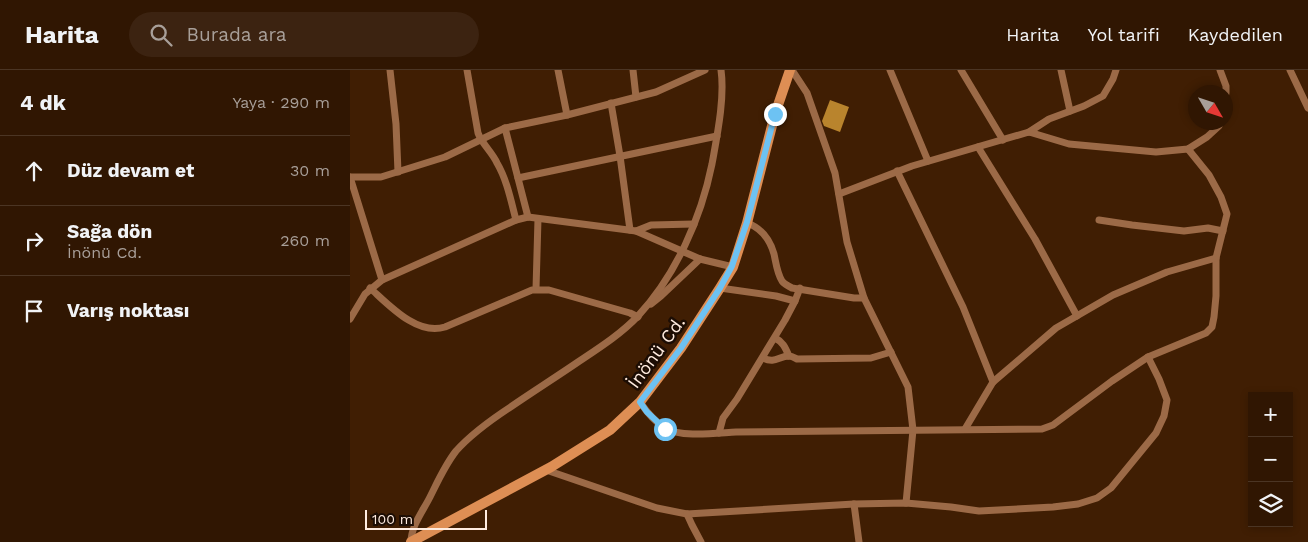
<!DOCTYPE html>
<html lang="tr">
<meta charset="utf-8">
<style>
:root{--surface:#301602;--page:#3c2311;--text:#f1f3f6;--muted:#a89f99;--line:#4b3524}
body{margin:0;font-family:"Work Sans",sans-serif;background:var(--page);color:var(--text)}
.controls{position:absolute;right:15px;bottom:15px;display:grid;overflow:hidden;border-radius:0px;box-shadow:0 2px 8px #0003}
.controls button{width:45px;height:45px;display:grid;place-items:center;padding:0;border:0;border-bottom:1px solid var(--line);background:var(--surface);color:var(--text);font:25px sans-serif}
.compass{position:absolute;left:838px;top:15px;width:45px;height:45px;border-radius:50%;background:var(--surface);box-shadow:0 2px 8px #0003;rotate:129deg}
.scale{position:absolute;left:15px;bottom:12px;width:122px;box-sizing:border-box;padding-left:5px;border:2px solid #ffece0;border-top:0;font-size:14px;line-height:18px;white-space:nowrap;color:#ffece0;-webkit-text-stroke:4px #1c0d04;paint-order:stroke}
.stop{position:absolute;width:15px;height:15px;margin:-11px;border:4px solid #6dc2f3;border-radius:50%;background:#fff}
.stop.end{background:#6dc2f3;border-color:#fff;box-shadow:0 1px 5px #0008}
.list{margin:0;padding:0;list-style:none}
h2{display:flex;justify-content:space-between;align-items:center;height:65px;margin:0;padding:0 20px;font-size:21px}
h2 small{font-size:16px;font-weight:400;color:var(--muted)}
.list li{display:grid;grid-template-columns:32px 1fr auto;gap:15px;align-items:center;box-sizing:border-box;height:70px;padding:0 20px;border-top:1px solid var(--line)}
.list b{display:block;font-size:19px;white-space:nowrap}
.list p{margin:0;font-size:16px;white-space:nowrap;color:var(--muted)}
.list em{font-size:16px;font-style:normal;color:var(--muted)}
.icon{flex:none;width:28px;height:28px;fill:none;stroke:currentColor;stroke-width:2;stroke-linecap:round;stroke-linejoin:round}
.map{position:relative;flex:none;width:958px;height:472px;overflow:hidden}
header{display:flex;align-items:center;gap:30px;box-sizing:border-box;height:70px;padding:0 25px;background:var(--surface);border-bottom:1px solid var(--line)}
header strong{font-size:24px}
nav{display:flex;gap:28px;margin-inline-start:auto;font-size:18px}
.search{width:350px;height:45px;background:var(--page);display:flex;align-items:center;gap:12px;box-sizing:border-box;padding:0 18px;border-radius:28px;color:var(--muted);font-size:19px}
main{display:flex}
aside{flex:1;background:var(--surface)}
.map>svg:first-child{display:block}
.building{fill:#b9842d}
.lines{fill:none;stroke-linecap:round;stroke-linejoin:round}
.street{stroke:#9c6a47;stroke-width:7}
.secondary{stroke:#de8e54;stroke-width:10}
.route{stroke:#6dc2f3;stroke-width:6}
.labels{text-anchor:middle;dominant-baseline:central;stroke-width:5;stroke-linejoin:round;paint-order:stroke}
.street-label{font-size:18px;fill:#ffece0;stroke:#1c0d04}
</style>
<header>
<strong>Harita</strong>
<div class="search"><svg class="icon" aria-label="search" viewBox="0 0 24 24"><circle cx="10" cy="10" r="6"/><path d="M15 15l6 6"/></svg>Burada ara</div>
<nav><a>Harita</a><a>Yol tarifi</a><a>Kaydedilen</a></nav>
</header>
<main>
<aside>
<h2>4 dk<small>Yaya · 290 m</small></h2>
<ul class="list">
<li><svg class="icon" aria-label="ahead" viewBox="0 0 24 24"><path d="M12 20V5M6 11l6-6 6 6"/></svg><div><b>Düz devam et</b></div><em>30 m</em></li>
<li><svg class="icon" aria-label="right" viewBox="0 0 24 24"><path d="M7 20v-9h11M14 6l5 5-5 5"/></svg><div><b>Sağa dön</b><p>İnönü Cd.</p></div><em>260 m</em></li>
<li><svg class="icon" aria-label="arrive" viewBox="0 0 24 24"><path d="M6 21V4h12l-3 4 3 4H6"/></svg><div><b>Varış noktası</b></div></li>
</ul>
</aside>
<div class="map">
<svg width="958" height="472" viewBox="0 0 958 472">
<rect width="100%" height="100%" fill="#401e03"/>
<polygon class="building" points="480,30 499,37 490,62 474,56 472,51"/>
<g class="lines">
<g class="street">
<polyline points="40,0 46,54 48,102"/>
<path d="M117,0L128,63C132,74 142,82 147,93C157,110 161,131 166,150"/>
<polyline points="208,0 217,45"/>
<polyline points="283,0 286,27"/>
<polyline points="442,0 457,23 485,103 497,172 514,228 558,317 563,360 556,433"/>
<polyline points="540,0 578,91"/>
<polyline points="611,0 653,70"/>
<polyline points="711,0 720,41"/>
<polyline points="870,0 876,16 876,23"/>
<polyline points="940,0 958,38"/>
<polyline points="261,33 270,86 280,160"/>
<polyline points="155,58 178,147"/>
<polyline points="679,62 699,49 734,36 753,26 763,9 766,0"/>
<polyline points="628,77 685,169 727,246"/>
<polyline points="547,101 613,237 643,312"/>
<polyline points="0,107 31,107 95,87 155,58 217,45 306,22 355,0"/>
<polyline points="0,107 32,210"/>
<polyline points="168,108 367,66"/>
<polyline points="489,124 562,96 679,62 719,74 806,82 838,79 857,67 869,56 870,52"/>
<polyline points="749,150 782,155 834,161 858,158 873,161"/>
<path d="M397,153C411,158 420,170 424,184C426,193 427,203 432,211C434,214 438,216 442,218L504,228H514"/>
<polyline points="286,161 301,155 344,154"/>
<path d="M20,218C39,235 67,266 95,257L182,220H199L280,243L288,247"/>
<polyline points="370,218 426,226 445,231"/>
<polyline points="186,219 188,149"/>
<polyline points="301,234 311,226 350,189"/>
<polyline points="0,249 15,224 32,210 166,150 178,147 286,161 350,189 383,197"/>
<path d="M425,268C433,272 435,277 439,286"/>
<path d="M413,288C425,294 429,286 439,286C442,286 445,288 447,289L521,288L541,282"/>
<path d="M290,332C296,341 305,352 315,358C331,368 367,363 386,362L692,359L703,355L762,311L798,287L856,263L862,257L864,247L866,226V188L877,144L871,127L859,105L838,79"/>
<polyline points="615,359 643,312 706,258 763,225 817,202 866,188"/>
<polyline points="369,363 373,348 387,329 435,250 445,231 450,218"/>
<polyline points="196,400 307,438 337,444 504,434 556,433 601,437 629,441 703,437 728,434 747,428 761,418 806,363 814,346 817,330 809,309 798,287"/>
<polyline points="504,434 509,472"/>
<polyline points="337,444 342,455 351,472"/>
<path d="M61,472C61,456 73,441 80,427C88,411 95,395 106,381C122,363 142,349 162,336C184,321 206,307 228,292C249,278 271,264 288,246C326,205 351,148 362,94C367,66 375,28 371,0"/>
</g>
<polyline class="secondary" points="61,472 201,397 260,360 290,332 331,278 370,218 383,197 397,153 425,44 440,0"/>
</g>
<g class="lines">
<polyline class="route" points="315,359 297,342 290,332 331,278 370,218 382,196 397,152 425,44"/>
</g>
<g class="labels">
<g class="street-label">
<text transform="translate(306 282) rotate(-54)">İnönü Cd.</text>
</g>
</g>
</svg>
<div class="controls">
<button>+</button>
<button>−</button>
<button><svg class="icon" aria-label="layers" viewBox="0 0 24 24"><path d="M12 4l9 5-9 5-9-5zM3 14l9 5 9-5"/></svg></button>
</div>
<svg class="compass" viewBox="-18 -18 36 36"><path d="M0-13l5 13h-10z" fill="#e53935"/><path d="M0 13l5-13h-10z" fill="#a89f99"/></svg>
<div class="scale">100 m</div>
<div class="stop" style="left:315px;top:359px"></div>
<div class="stop end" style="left:425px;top:44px"></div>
</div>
</main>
